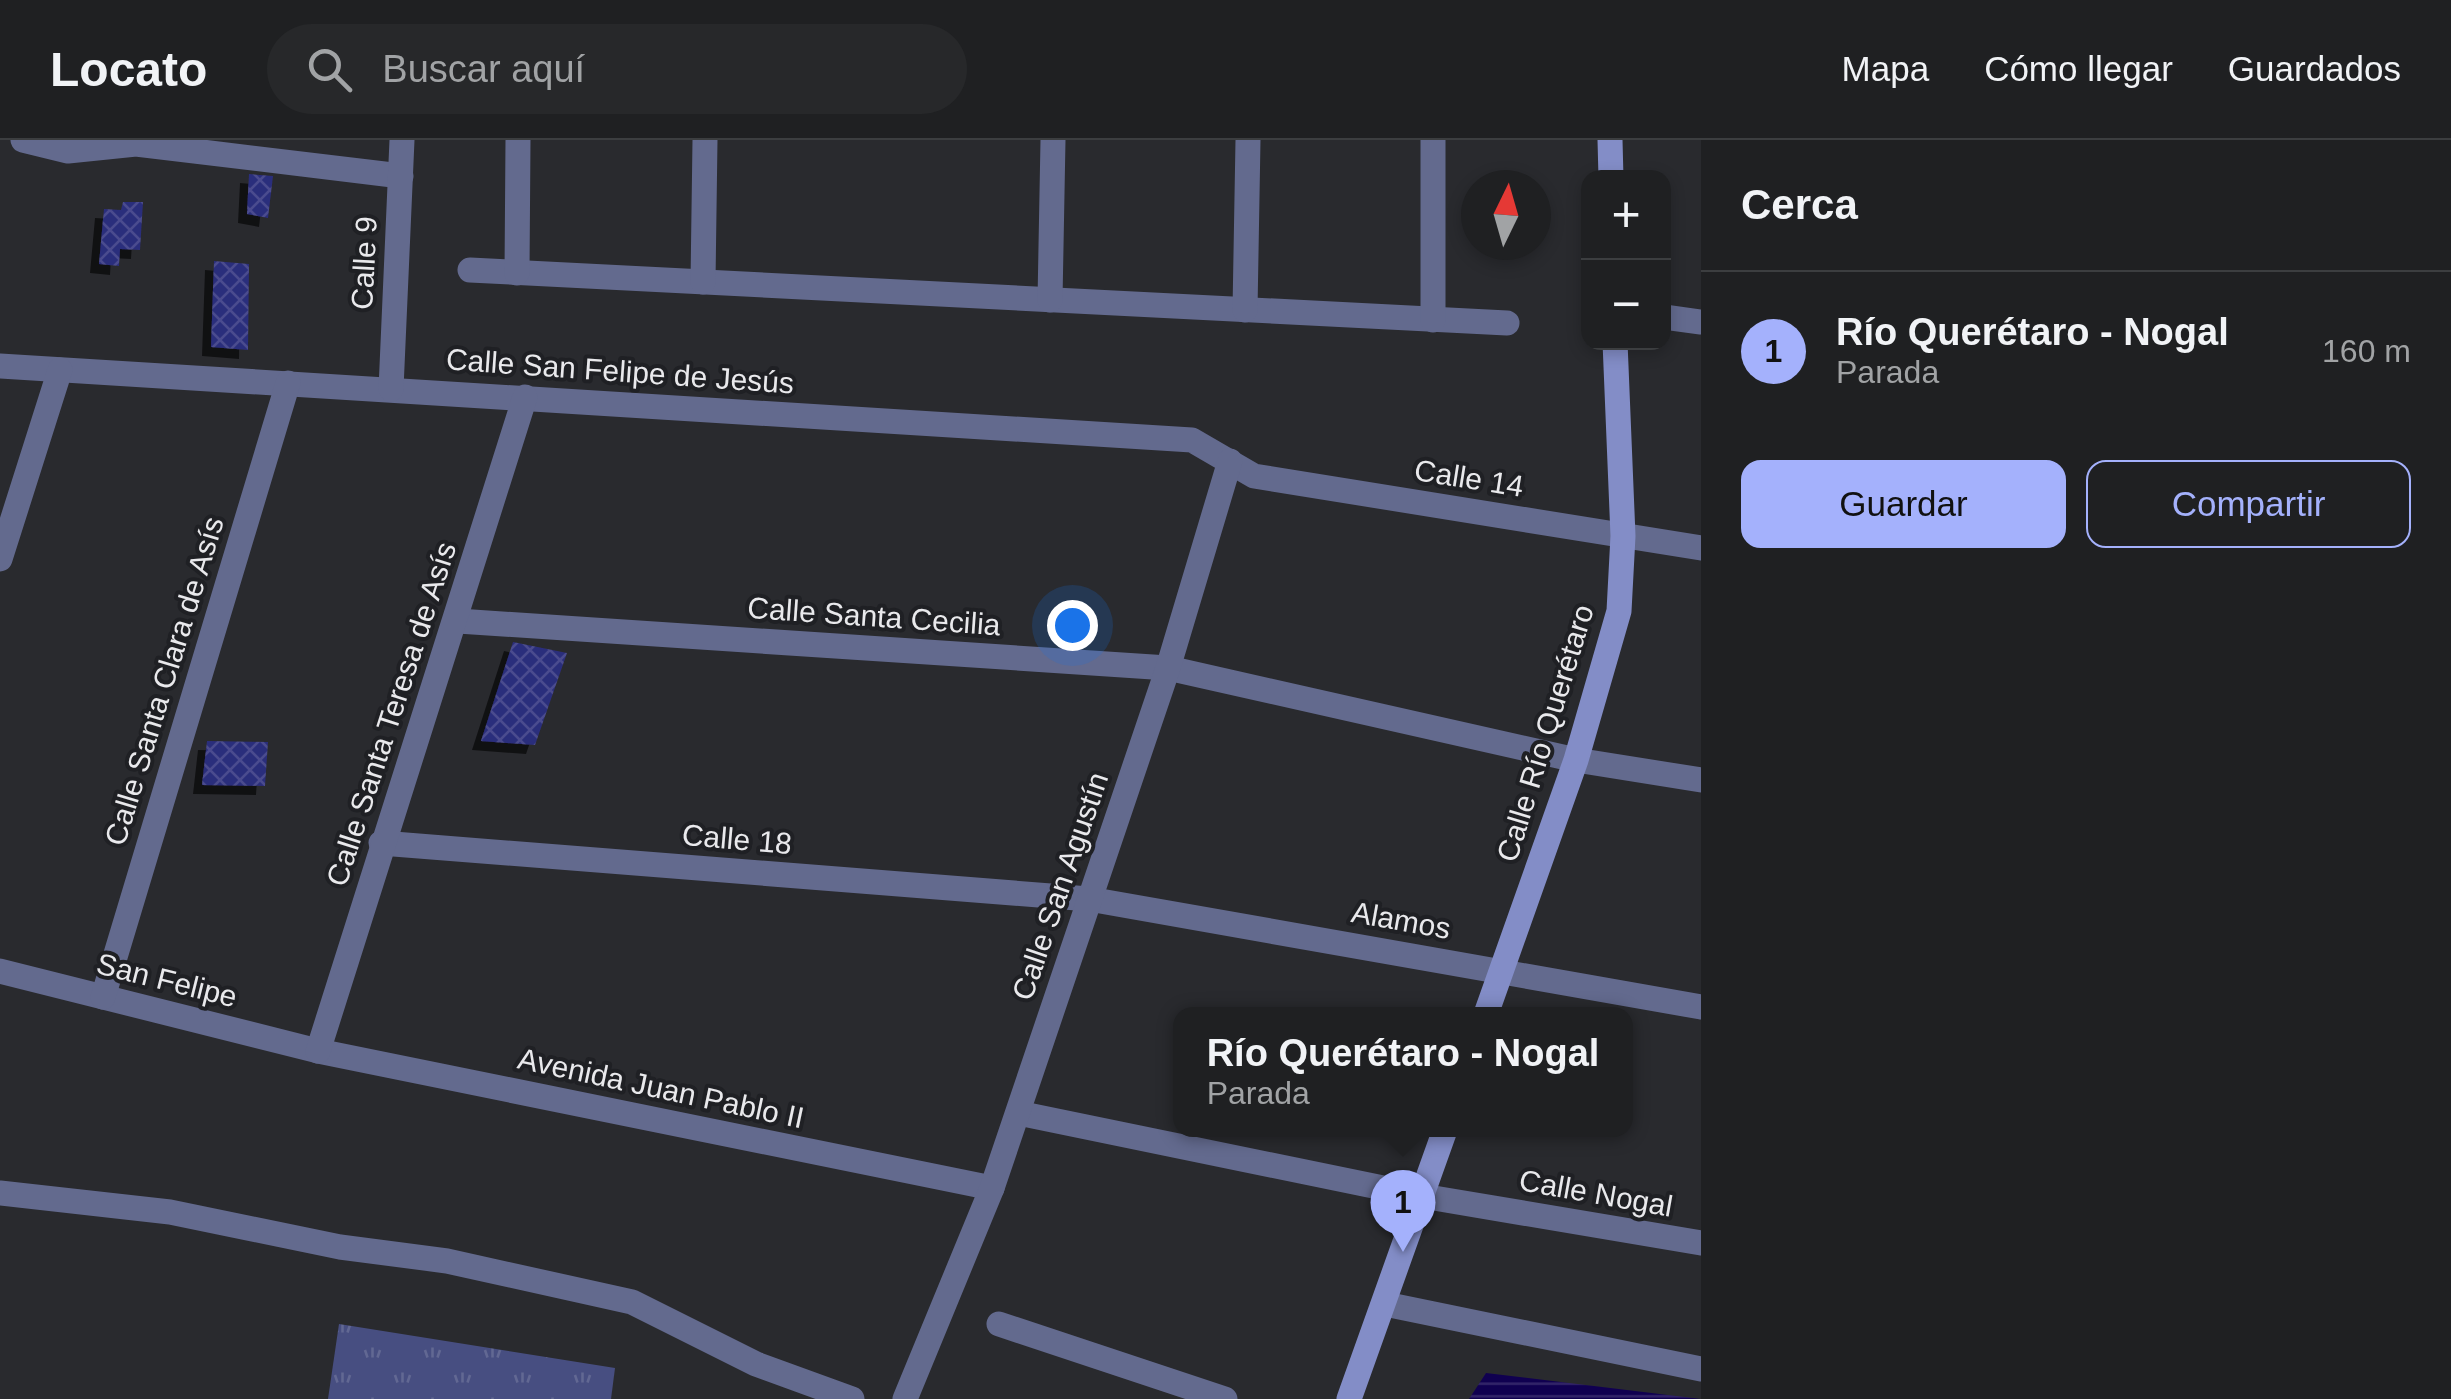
<!DOCTYPE html>
<html lang="es">
<meta charset="utf-8">
<style>
:root{--surface:#1f2022;--page:#27282a;--text:#f1f3f6;--muted:#a1a3a5;--line:#3c3e40;--accent:#a4b1fc}
body{margin:0;font-family:Arial,sans-serif;background:var(--page);color:var(--text)}
.controls{position:absolute;right:30px;top:30px;display:grid;overflow:hidden;border-radius:20px;box-shadow:0 5px 15px #0003}
.controls button{width:90px;height:90px;display:grid;place-items:center;padding:0;border:0;border-bottom:2px solid var(--line);background:var(--surface);color:var(--text);font:50px sans-serif}
.compass{position:absolute;left:1461px;top:30px;width:90px;height:90px;border-radius:50%;background:var(--surface);box-shadow:0 5px 15px #0003;rotate:5deg}
.you{position:absolute;left:1072px;top:485px;width:35px;height:35px;margin:-25px;border:8px solid #fff;border-radius:50%;background:#1a73e8;box-shadow:0 0 0 15px #1a73e833}
.badge{display:grid;place-items:center;width:65px;height:65px;border-radius:50%;background:var(--accent);color:#111;font-size:32px;font-weight:700}
.pin{position:absolute;translate:-50% -82px;filter:drop-shadow(0 2px 5px #0008)}
.pin::after{content:'';position:absolute;top:52px;width:35px;height:30px;background:inherit;clip-path:polygon(0 0,100% 0,50% 100%)}
.popup{position:absolute;left:1173px;top:867px;width:460px;height:130px;box-sizing:border-box;display:grid;place-content:center;border-radius:20px;background:var(--surface);filter:drop-shadow(0 2px 8px #0005);font-size:32px;white-space:nowrap;color:var(--muted)}
.popup b{font-size:38px;color:var(--text)}
.popup::after{content:'';position:absolute;left:50%;top:100%;margin-left:-20px;border:20px solid transparent;border-top-color:var(--surface)}
.list{margin:0;padding:0;list-style:none}
h2{display:flex;justify-content:space-between;align-items:center;height:130px;margin:0;padding:0 40px;font-size:42px}
h2 small{font-size:32px;font-weight:400;color:var(--muted)}
.list li{display:grid;grid-template-columns:65px 1fr auto;gap:30px;align-items:center;box-sizing:border-box;height:160px;padding:0 40px;border-top:2px solid var(--line)}
.list b{display:block;font-size:38px;white-space:nowrap}
.list p{margin:0;font-size:32px;white-space:nowrap;color:var(--muted)}
.list em{font-size:32px;font-style:normal;color:var(--muted)}
.actions{display:flex;gap:20px;padding:30px 40px}
.actions a{flex:1;padding:22px 0;border:2px solid var(--accent);border-radius:20px;text-align:center;font-size:35px;color:var(--accent)}
.actions .main{background:var(--accent);color:#111}
.icon{flex:none;width:55px;height:55px;fill:none;stroke:currentColor;stroke-width:2;stroke-linecap:round;stroke-linejoin:round}
.map{position:relative;flex:none;width:1701px;height:1259px;overflow:hidden}
header{display:flex;align-items:center;gap:60px;box-sizing:border-box;height:140px;padding:0 50px;background:var(--surface);border-bottom:2px solid var(--line)}
header strong{font-size:48px}
nav{display:flex;gap:55px;margin-inline-start:auto;font-size:35px}
.search{width:700px;height:90px;background:var(--page);display:flex;align-items:center;gap:25px;box-sizing:border-box;padding:0 35px;border-radius:55px;color:var(--muted);font-size:38px}
main{display:flex}
aside{flex:1;background:var(--surface)}
.map>svg:first-child{display:block}
.park{fill:url(#park-tufts)}
.water{fill:url(#water-rules)}
.building{fill:url(#building-cross-hatch);filter:url(#shadow)}
.lines{fill:none;stroke-linecap:round;stroke-linejoin:round}
.street{stroke:#636a8e;stroke-width:25}
.secondary{stroke:#838dc7;stroke-width:25}
.labels{text-anchor:middle;dominant-baseline:central;stroke-width:8;stroke-linejoin:round;paint-order:stroke}
.street-label{font-size:30px;fill:#e9e9ec;stroke:#1f2024}
</style>
<header>
<strong>Locato</strong>
<div class="search"><svg class="icon" aria-label="search" viewBox="0 0 24 24"><circle cx="10" cy="10" r="6"/><path d="M15 15l6 6"/></svg>Buscar aquí</div>
<nav><a>Mapa</a><a>Cómo llegar</a><a>Guardados</a></nav>
</header>
<main>
<div class="map">
<svg width="1701" height="1259" viewBox="0 0 1701 1259">
<defs>
<pattern id="park-tufts" width="24" height="20" patternUnits="userSpaceOnUse" patternTransform="scale(2.5)"><rect width="24" height="20" fill="#474e81"/><path d="M3 7l-1-3M5 7V3M7 7l1-3M15 17l-1-3M17 17v-4M19 17l1-3" fill="none" stroke="#626893"/></pattern>
<pattern id="water-rules" width="6" height="5" patternUnits="userSpaceOnUse" patternTransform="scale(2.5)"><rect width="6" height="5" fill="#100050"/><path d="M0 2.5h6" fill="none" stroke="#332569"/></pattern>
<pattern id="building-cross-hatch" width="8" height="8" patternUnits="userSpaceOnUse" patternTransform="scale(2.5)"><rect width="8" height="8" fill="#2c2e7c"/><path d="M0 0l8 8M0 8l8-8" fill="none" stroke="#4b4c8f"/></pattern>
<filter id="shadow"><feDropShadow dx="-9" dy="9" stdDeviation="0" flood-color="#0009"/></filter>
</defs>
<rect width="100%" height="100%" fill="#292a2e"/>
<polygon class="park" points="339,1184 615,1228 611,1259 328,1259"/>
<polygon class="water" points="1486,1233 1701,1259 1469,1259"/>
<g class="building">
<polygon points="249,34 273,36 268,78 247,74"/>
<polygon points="123,62 143,62 140,110 120,109 119,126 99,124 104,69 121,70"/>
<polygon points="214,121 249,124 248,210 211,207"/>
<polygon points="513,502 567,513 535,605 481,601"/>
<polygon points="207,601 268,602 265,646 202,645"/>
</g>
<g class="lines">
<g class="street">
<polyline points="23,0 68,11 136,4 401,36"/>
<polyline points="470,130 1507,183"/>
<polyline points="517,133 518,0"/>
<polyline points="703,142 705,0"/>
<polyline points="1050,160 1053,0"/>
<polyline points="1245,170 1248,0"/>
<polyline points="1664,177 1701,182"/>
<polyline points="1433,180 1433,0"/>
<polyline points="0,226 1192,300 1254,336 1701,408"/>
<polyline points="391,249 402,0"/>
<polyline points="0,419 60,230"/>
<polyline points="458,481 1168,528 1576,620 1701,640"/>
<polyline points="381,703 1089,759 1701,867"/>
<polyline points="0,831 318,911 992,1048"/>
<polyline points="103,857 288,243"/>
<polyline points="318,911 525,257"/>
<polyline points="1018,973 1422,1056 1701,1103"/>
<polyline points="0,1053 170,1072 340,1107 447,1121 632,1162 756,1224 852,1259"/>
<polyline points="1385,1164 1701,1229"/>
<polyline points="999,1184 1225,1259"/>
<polyline points="905,1259 992,1048 1168,528 1230,321"/>
</g>
<g class="secondary">
<polyline points="1610,0 1611,38"/>
<polyline points="1486,874 1576,620 1619,471 1623,396 1615,202"/>
<polyline points="1349,1259 1445,990"/>
</g>
</g>
<g class="labels">
<g class="street-label">
<text transform="translate(364 123) rotate(-87)">Calle 9</text>
<text transform="translate(620 231) rotate(4)">Calle San Felipe de Jesús</text>
<text transform="translate(1469 338) rotate(9)">Calle 14</text>
<text transform="translate(874 476) rotate(4)">Calle Santa Cecilia</text>
<text transform="translate(164 541) rotate(-73)">Calle Santa Clara de Asís</text>
<text transform="translate(391 574) rotate(-72)">Calle Santa Teresa de Asís</text>
<text transform="translate(1545 593) rotate(-73)">Calle Río Querétaro</text>
<text transform="translate(737 699) rotate(5)">Calle 18</text>
<text transform="translate(1060 746) rotate(-71)">Calle San Agustín</text>
<text transform="translate(1401 780) rotate(10)">Alamos</text>
<text transform="translate(167 840) rotate(14)">San Felipe</text>
<text transform="translate(661 948) rotate(12)">Avenida Juan Pablo II</text>
<text transform="translate(1596 1053) rotate(10)">Calle Nogal</text>
</g>
</g>
</svg>
<div class="controls">
<button>+</button>
<button>−</button>
</div>
<svg class="compass" viewBox="-18 -18 36 36"><path d="M0-13l5 13h-10z" fill="#e53935"/><path d="M0 13l5-13h-10z" fill="#a1a3a5"/></svg>
<div class="you"></div>
<div class="pin badge" style="left:1403px;top:1112px">1</div>
<div class="popup"><b>Río Querétaro - Nogal</b>Parada</div>
</div>
<aside>
<h2>Cerca<small></small></h2>
<ul class="list">
<li><span class="badge">1</span><div><b>Río Querétaro - Nogal</b><p>Parada</p></div><em>160 m</em></li>
</ul>
<div class="actions"><a class="main">Guardar</a><a>Compartir</a></div>
</aside>
</main>
